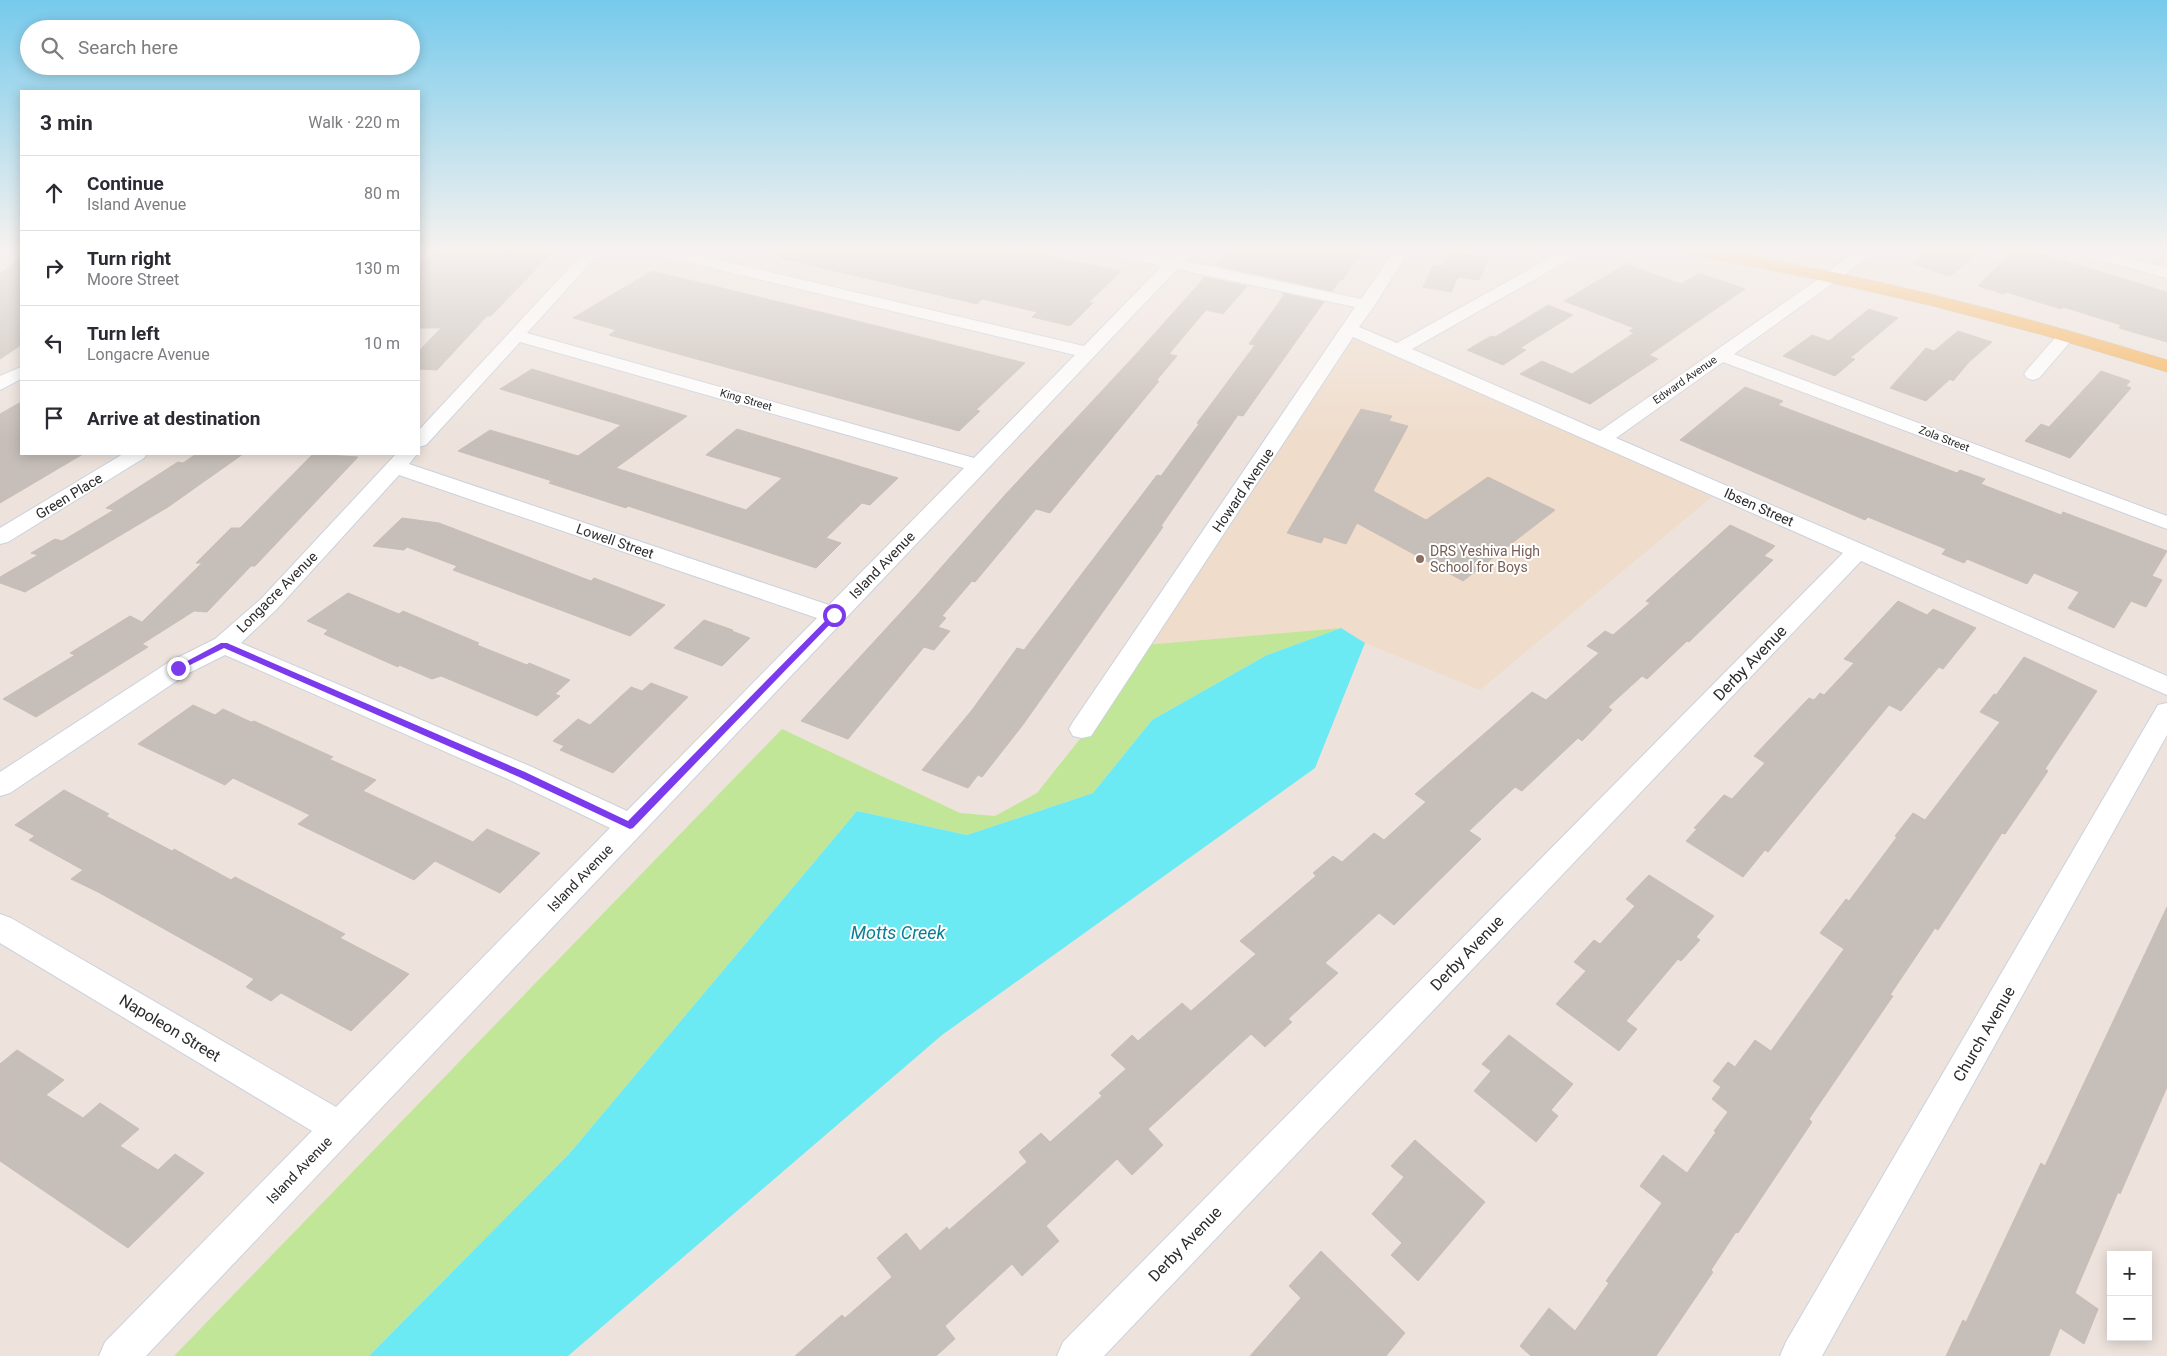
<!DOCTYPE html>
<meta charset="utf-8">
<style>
:root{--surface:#fff;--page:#f7f7f7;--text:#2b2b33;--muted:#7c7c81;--line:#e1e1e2}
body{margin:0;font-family:Roboto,sans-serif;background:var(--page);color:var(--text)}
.controls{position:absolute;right:15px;bottom:15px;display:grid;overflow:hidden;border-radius:0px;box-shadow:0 2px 12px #0003}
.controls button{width:45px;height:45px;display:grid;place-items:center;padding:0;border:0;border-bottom:1px solid var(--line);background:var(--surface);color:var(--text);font:25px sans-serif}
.stop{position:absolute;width:15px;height:15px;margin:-11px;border:4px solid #7c3aed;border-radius:50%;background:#fff}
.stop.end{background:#7c3aed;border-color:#fff;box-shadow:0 1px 5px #0008}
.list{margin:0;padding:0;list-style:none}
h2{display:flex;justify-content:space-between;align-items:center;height:65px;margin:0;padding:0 20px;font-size:21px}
h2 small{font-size:16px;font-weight:400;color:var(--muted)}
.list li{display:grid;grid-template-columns:32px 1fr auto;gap:15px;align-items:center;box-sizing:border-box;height:75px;padding:0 20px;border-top:1px solid var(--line)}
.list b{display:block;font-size:19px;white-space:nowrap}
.list p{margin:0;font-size:16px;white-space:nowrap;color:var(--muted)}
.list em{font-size:16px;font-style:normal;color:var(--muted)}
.icon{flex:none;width:28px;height:28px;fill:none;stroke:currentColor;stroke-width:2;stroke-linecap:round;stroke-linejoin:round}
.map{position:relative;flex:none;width:2167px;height:1356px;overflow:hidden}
.search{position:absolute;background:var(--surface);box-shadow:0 2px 12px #0003;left:20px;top:20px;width:400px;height:55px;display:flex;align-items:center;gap:12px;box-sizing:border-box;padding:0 18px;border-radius:28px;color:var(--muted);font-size:19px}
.panel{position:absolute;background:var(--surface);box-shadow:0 2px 12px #0003;left:20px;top:90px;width:400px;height:365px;border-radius:0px}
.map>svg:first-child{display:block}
.education{fill:#efdccb}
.green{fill:#c1e697}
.water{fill:#6beaf3}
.building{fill:#c6beb8;stroke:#c9beb6}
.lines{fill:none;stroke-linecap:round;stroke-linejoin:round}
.minor-casing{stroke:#cad2dd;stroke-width:2}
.primary-casing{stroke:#c4c4c4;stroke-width:1}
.minor{fill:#fff;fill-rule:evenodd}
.primary{fill:#f6b259;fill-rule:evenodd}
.route{fill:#7c3aed}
.education-dot{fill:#8d6e63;stroke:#fff;stroke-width:2}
.labels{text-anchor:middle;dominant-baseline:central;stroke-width:4;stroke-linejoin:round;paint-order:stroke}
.far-street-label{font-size:11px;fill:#2b2b2b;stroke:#fff}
.street-label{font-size:14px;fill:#2b2b2b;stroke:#fff}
.education-label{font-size:14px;fill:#785e54;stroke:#fff;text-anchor:start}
.near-street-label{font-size:16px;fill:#2b2b2b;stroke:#fff}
.near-water-label{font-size:18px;font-style:italic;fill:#097f93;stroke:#fff}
</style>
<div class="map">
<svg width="2167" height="1356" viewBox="0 0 2167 1356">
<rect width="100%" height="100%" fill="#ede2dc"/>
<polygon class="education" points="1354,330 1720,490 1480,690 1365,643 1341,628 1145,645"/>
<polygon class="green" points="1341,628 1267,655 1152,720 1093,793 967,835 857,811 569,1154 369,1356 174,1356 782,729 960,813 995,816 1037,793 1091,725 1145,645"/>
<polygon class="water" points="1341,628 1365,643 1315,768 942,1035 568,1356 369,1356 569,1154 857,811 967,835 1093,793 1152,720 1267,655"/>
<g class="building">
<polygon points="435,250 554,250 491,316 487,316 437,370 419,369 419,351 441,328 419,328 419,265"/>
<polygon points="781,250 1019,250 1121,271 1089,302 1093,303 1070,326 1032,317 1037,312 982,299 977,304 780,258"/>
<polygon points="1227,250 1364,250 1342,280 1340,280 1332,291 1215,265 1228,250"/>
<polygon points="1931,250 1982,250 1950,276 1912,264"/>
<polygon points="2013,250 2028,250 2167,292 2167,342 2119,328 2121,325 2063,307 2061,309 2006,292 2004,294 1978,286"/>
<polygon points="1450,251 1489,258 1479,280 1458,277 1451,292 1423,287 1434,265 1442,266"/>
<polygon points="21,257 21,345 0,359 0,274"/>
<polygon points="1626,264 1681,284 1699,273 1745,289 1649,355 1658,359 1590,404 1520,374 1542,361 1572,374 1634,333 1629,331 1634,328 1564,301"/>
<polygon points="652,271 841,317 1025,363 976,410 980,411 959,431 609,335 616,330 573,318"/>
<polygon points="1205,277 1247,286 1223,314 1206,310 1169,354 1177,356 1156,381 1159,381 1050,513 1036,509 975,582 972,581 942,616 946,618 938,627 950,631 934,650 924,647 848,739 801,721 916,596 1004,496 1138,352"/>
<polygon points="1282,293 1324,302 1243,416 1238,415 1161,526 1163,527 1022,726 982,777 978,775 968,788 922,770 972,710 1017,648 1024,650 1157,475 1161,476 1199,424 1197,423 1255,345 1249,344 1284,295"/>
<polygon points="1548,305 1573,315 1520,348 1526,350 1503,365 1467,350 1491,336 1495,337"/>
<polygon points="1869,309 1898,318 1850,358 1855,359 1835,376 1783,356 1812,335 1829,341"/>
<polygon points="1958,331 1992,342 1969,362 1953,381 1950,379 1926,401 1890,388 1926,348 1934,351"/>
<polygon points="532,369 687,416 616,468 746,510 782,478 706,455 737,429 898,478 870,505 862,503 826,538 841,543 816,568 628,506 626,508 549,483 552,481 458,451 490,430 578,456 621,425 500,389"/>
<polygon points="2101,371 2130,381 2126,386 2131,388 2070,458 2025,441 2041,424 2049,427"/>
<polygon points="1745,387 1783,401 1778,405 1957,473 1960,470 1985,479 1981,484 2061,515 2063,512 2167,551 2152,576 2162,580 2146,607 2131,601 2114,628 2068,608 2079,592 2034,573 2027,584 1967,559 1964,563 1942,554 1946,549 1868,517 1865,520 1680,440"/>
<polygon points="21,402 21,454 83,454 0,503 0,414"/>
<polygon points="1361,409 1392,416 1389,421 1408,426 1373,491 1426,520 1488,477 1555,510 1463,581 1357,523 1346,544 1324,537 1321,543 1287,533"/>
<polygon points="196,454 243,454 168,507 25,592 0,583 0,577 38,555 31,553 55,539 62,541 114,510 106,508 178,462 183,463"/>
<polygon points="313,454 358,457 255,566 251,566 207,612 194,611 142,644 148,647 36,717 3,699 75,655 70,653 130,616 142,622 202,563 196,563 231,528 240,528"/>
<polygon points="402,518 439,523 591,581 594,578 665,605 630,636 453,570 457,566 407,547 404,550 373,546"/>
<polygon points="1730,525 1775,546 1764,556 1773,560 1689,642 1687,641 1647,679 1642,676 1608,707 1612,710 1582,741 1578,738 1522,791 1515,787 1469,831 1481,839 1394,925 1379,913 1325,963 1338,973 1288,1019 1292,1022 1265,1047 1251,1034 1148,1129 1163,1145 1132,1175 1117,1159 1046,1226 1059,1241 1022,1276 1012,1264 945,1326 955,1339 936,1356 795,1356 842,1315 845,1318 892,1277 877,1258 906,1233 920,1251 947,1227 949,1230 1027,1162 1019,1152 1041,1133 1050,1142 1102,1096 1099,1093 1126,1069 1111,1055 1132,1035 1138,1041 1182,1003 1191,1011 1256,954 1240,941 1316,876 1313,873 1333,856 1342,862 1374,833 1384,840 1426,802 1415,794 1532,692 1546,700 1599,653 1587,646 1605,631 1613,635 1650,603 1646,601"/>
<polygon points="348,593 399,614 403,611 479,643 477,645 527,665 529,663 570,680 555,694 560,696 537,716 441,676 432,679 399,665 398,667 324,634 328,630 307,621"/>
<polygon points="1898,601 1927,615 1933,609 1976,628 1943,669 1939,667 1901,711 1889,705 1768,852 1765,850 1743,877 1686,841 1697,829 1694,828 1724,795 1732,799 1765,763 1754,756 1770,739 1809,698 1814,700 1820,693 1824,695 1854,663 1844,659"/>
<polygon points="704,620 733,630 732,631 750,638 722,666 674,648"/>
<polygon points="2024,657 2097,691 2045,769 2048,771 2027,802 2005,834 2002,833 1938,930 1935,928 1890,995 1893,996 1809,1119 1812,1122 1738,1233 1736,1232 1711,1270 1713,1272 1656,1356 1531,1356 1520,1346 1549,1308 1575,1331 1609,1283 1606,1281 1662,1203 1640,1186 1663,1155 1687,1173 1716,1132 1714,1131 1728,1112 1712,1099 1721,1087 1713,1081 1728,1062 1735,1067 1755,1040 1771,1051 1844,949 1820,933 1846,899 1849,901 1897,837 1895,836 1913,813 1925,820 2000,722 1980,712 1994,694 1996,695"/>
<polygon points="651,683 688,697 613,773 560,750 564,746 553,741 578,719 590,725 631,687 642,691"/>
<polygon points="193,705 215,715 223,709 251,722 254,721 333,757 329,759 376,780 363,791 473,842 487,829 540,853 500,893 435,861 414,880 298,824 310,815 233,778 225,785 138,744"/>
<polygon points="64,790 109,814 106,816 172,851 174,849 231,880 235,877 345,934 340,938 409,974 351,1031 281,993 271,1001 246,987 254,979 98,892 71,879 83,870 29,840 35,836 15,825"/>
<polygon points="1649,875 1714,916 1696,937 1700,940 1681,961 1678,959 1626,1021 1637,1029 1619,1051 1556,1004 1586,971 1574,962 1594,940 1600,944 1635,906 1626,899"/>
<polygon points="2167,907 2167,1087 2120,1194 2118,1192 2075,1293 2098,1309 2084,1344 2060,1328 2049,1356 1946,1356 1963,1320 1966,1322 2041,1163 2045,1166"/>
<polygon points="1509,1035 1573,1084 1551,1110 1558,1116 1536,1142 1474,1091 1491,1071 1482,1064"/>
<polygon points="17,1050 64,1080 46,1095 83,1118 100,1103 139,1129 120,1146 158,1170 175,1154 204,1173 128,1248 0,1161 0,1064"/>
<polygon points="1415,1140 1485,1202 1418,1281 1391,1255 1402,1243 1372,1214 1404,1177 1391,1166"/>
<polygon points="1321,1251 1405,1333 1386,1356 1250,1356 1301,1298 1289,1286"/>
</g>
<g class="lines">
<g class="minor-casing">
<g id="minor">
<path d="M586,250H602L527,333L974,458L1075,355L658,255L652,253L650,250H676L1084,346L1162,266L1103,253L1102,250H1129L1170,258L1179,250H1194L1185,261L1361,299L1395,250H1409L1375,305L1359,327L1397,343L1564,250H1582L1581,253L1412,349L1600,431L1827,273L1857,250H1873L1872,253L1839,279L1734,354L2167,516V529L1723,362L1616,438L2167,676V695L1861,561L1104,1356H1057L1063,1342L1843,553L1353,337L1091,736L1082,738L1073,736L1069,729L1073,722L1355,307L1177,269L146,1356H99L105,1342L312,1131L0,943V914L11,918L336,1107L610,828L512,781L225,655L187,674L10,793L0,796V772L169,662L215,639L261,599L396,454H417L409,464L829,605L964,468L520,342L426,445L419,447V430ZM399,475L817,618L627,811L532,767L241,643L277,609Z"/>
<polygon points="2075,250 2099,250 2167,268 2167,278 2077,253"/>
<polygon points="2066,331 2072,332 2075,336 2072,340 2039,378 2033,380 2027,378 2024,374 2027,370 2060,332"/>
<polygon points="21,367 21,379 0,390 0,376"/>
<polygon points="123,454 147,454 144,458 8,542 0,544 0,528"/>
<polygon points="2167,703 2167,735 1822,1356 1780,1356 1786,1342 2158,705"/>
</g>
</g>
<g class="primary-casing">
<path id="primary" d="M1682,250C1721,245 1764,258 1802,266C1926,290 2047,323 2167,360V372L2043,335L1929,305L1811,278L1691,255L1685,254Z"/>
</g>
<use href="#minor" class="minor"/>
<use href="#primary" class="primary"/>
</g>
<linearGradient id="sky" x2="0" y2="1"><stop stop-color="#76caec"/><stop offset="0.57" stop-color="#f7f2ef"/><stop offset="1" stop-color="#f7f2ef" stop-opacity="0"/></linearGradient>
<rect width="2167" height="439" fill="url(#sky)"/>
<polygon class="route" points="834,612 838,615 837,617 633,828 630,829 519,777 224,648 178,671 174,668 221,643 227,643 525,772 628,821"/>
<circle class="education-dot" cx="1420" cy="559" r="5"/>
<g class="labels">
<g class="far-street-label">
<text transform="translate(1685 380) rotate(-35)">Edward Avenue</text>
<text transform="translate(746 400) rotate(16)">King Street</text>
<text transform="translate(1944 439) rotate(21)">Zola Street</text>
</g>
<g class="street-label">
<text transform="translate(1243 490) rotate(-56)">Howard Avenue</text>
<text transform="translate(69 496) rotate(-31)">Green Place</text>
<text transform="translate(1759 507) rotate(24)">Ibsen Street</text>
<text transform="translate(615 541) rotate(19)">Lowell Street</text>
<text transform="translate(882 565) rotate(-46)">Island Avenue</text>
<text transform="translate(277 592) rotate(-45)">Longacre Avenue</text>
<text transform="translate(580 878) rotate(-46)">Island Avenue</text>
<text transform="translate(299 1170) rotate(-46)">Island Avenue</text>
</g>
<g class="education-label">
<text x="1430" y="551">DRS Yeshiva High<tspan x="1430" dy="16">School for Boys</tspan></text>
</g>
<g class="near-street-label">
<text transform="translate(1750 663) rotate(-46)">Derby Avenue</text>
<text transform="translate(1467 953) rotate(-46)">Derby Avenue</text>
<text transform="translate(170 1028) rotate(31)">Napoleon Street</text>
<text transform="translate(1984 1034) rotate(-60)">Church Avenue</text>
<text transform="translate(1185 1244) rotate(-46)">Derby Avenue</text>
</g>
<g class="near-water-label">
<text x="898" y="932">Motts Creek</text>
</g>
</g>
</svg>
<div class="controls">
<button>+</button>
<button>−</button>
</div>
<div class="stop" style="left:834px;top:615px"></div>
<div class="stop end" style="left:178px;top:668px"></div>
<div class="search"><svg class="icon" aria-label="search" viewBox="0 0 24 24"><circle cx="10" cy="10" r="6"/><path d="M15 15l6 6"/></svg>Search here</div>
<section class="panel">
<h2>3 min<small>Walk · 220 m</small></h2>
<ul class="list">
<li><svg class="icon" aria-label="ahead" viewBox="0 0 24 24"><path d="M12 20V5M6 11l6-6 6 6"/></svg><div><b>Continue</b><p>Island Avenue</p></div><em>80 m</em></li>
<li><svg class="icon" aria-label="right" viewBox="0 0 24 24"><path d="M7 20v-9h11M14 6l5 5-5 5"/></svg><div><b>Turn right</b><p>Moore Street</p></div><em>130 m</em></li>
<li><svg class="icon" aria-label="left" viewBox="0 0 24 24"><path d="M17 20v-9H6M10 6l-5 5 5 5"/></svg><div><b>Turn left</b><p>Longacre Avenue</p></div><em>10 m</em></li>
<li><svg class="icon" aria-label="arrive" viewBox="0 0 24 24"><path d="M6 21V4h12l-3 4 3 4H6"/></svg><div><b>Arrive at destination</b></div></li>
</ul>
</section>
</div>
